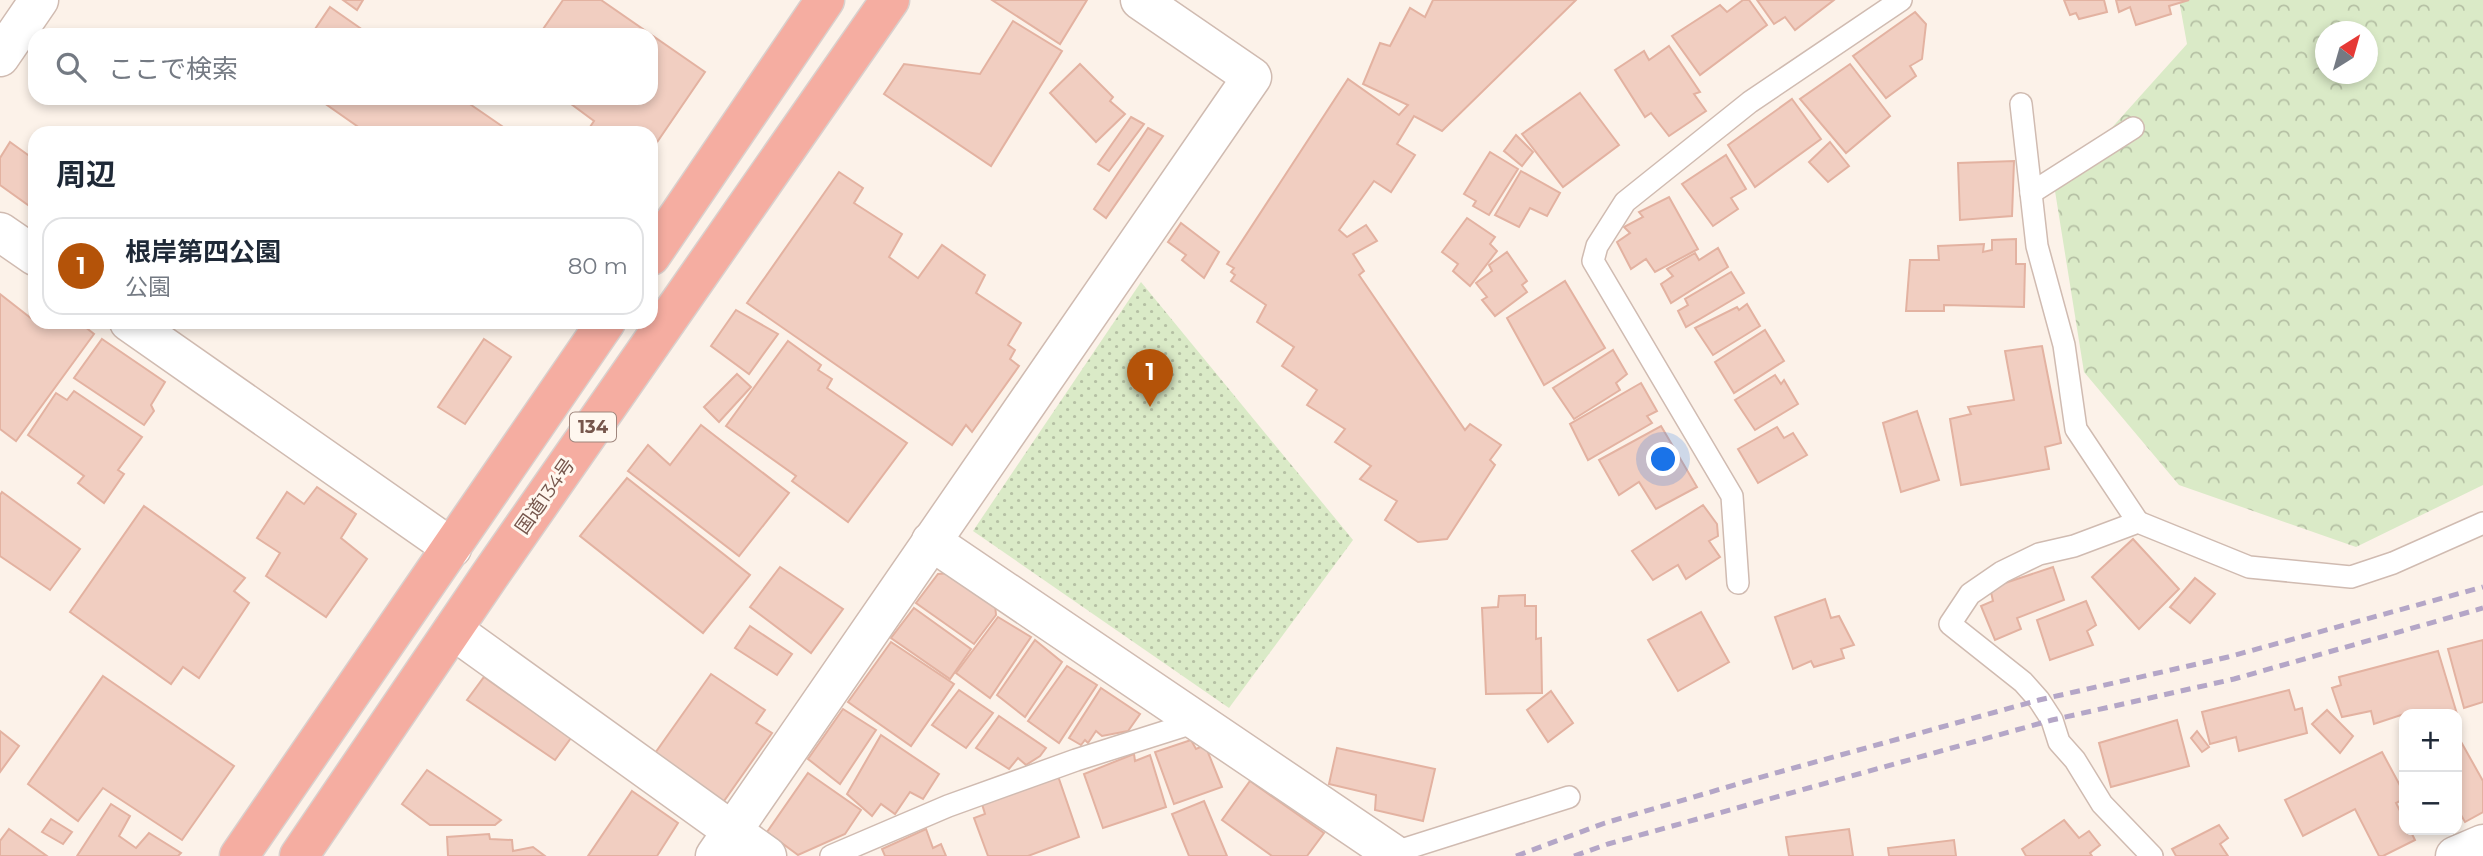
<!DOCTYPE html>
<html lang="ja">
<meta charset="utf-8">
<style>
:root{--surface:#fff;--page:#f2f2f3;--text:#1f2937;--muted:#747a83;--line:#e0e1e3;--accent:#b45309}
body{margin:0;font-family:Montserrat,"Noto Sans JP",sans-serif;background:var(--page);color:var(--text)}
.controls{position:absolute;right:21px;bottom:21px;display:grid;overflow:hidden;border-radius:14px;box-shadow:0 4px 10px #0003}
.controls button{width:63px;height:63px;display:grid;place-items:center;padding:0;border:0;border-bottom:2px solid var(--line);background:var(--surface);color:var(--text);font:35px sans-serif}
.compass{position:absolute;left:2315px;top:21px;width:63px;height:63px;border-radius:50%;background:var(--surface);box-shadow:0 4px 10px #0003;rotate:37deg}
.you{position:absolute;left:1664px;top:460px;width:24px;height:24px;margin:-18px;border:5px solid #fff;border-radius:50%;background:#1a73e8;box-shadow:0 0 0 10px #1a73e833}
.badge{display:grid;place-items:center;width:46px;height:46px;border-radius:50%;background:var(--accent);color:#fff;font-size:23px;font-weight:700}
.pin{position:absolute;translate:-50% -58px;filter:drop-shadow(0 2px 4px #0008)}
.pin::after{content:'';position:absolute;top:37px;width:24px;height:21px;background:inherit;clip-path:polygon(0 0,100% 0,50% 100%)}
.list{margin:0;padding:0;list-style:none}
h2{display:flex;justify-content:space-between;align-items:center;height:91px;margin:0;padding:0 28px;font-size:30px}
h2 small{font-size:23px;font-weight:400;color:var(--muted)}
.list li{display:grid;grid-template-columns:46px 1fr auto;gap:21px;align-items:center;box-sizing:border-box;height:98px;margin:0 14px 14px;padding:0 14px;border:2px solid var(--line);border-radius:21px}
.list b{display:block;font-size:26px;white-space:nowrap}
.list p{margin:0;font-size:23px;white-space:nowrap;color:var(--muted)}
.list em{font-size:23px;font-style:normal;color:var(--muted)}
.icon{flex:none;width:38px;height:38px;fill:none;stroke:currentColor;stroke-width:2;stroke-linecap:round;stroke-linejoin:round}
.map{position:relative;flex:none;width:2483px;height:856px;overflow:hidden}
.search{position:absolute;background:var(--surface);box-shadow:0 4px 10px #0003;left:28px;top:28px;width:630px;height:77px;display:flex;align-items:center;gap:18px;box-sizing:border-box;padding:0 24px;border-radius:21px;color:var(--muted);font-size:26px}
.panel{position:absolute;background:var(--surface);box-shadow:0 4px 10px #0003;left:28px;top:126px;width:630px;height:203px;border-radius:21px}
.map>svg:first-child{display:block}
.grass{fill:url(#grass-dots)}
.forest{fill:url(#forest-crowns);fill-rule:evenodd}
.building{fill:#f1cec1;stroke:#e3b2a1;stroke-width:2}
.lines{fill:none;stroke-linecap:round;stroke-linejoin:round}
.lane-casing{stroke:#d0bbb1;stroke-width:24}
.street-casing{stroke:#d0bbb1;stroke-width:41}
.highway-casing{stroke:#d9d0cd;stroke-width:41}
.lane{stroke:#fff;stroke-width:21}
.street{stroke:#fff;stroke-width:38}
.highway{stroke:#f5ada1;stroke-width:38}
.rail{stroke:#b4a6c7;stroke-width:5;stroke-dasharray:10 7;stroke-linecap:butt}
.labels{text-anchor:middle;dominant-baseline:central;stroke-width:6;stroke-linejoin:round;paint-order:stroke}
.shield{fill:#fff7ef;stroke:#9f867d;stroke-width:2}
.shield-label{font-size:18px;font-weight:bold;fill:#76564c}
.street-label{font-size:19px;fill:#76564c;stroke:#fff7ef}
</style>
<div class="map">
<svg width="2483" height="856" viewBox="0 0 2483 856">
<defs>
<pattern id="grass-dots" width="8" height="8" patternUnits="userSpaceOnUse" patternTransform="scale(1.75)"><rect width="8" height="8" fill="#daeac7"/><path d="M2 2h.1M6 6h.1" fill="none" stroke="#b5c0a4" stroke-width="1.8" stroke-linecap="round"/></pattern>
<pattern id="forest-crowns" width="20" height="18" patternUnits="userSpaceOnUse" patternTransform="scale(1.75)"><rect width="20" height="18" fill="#daeac7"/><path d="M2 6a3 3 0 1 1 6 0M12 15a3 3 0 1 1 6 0" fill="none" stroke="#b5c0a4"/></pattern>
</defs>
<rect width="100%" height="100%" fill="#fcf2e9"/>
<polygon class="grass" points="1141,282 1353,540 1229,708 973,531"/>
<path class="forest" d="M2179,0H2483V485L2356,547L2179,485L2084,372L2055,191L2187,44ZM2326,32H2368V74H2326Z"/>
<g class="building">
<polygon points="343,0 363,0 357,10"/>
<polygon points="563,0 601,0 705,72 651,151 651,133 586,133 594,121 563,98 651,98 651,35 539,35"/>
<polygon points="992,0 1087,0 1060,44"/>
<polygon points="1433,0 1576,0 1442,131 1414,116 1397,144 1415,155 1391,192 1374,181 1339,230 1347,237 1366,225 1377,241 1353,254 1364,271 1359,275 1465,430 1470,424 1501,445 1490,460 1495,465 1447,539 1418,542 1385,520 1397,501 1360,479 1371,466 1335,442 1345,429 1307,405 1317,390 1282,366 1294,347 1257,322 1266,305 1231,281 1235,275 1231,272 1234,268 1227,264 1348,79 1399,115 1408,105 1363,84 1380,43 1390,46 1410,8 1425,17"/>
<polygon points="1743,0 1749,0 1767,25 1700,75 1672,36 1720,5 1727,12"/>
<polygon points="1757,0 1834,0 1795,30 1785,17 1774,24"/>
<polygon points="2064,0 2104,0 2107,12 2079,19 2076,13 2070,15"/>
<polygon points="2116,0 2189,0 2169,6 2171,14 2136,25 2130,7 2119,12"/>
<polygon points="330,7 370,35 311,35"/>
<polygon points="1915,12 1926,24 1922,59 1910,66 1916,76 1886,98 1853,56"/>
<polygon points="1013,21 1062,51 991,166 884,94 904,64 980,74"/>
<polygon points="1669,46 1700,92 1694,94 1706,111 1669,136 1651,113 1645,117 1615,70 1644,51 1649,60"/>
<polygon points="1080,64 1113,97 1110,101 1125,114 1096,142 1050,93"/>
<polygon points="1850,64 1890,116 1846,153 1800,99"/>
<polygon points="1580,93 1619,145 1563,187 1522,134"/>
<polygon points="317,98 461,98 512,133 367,133"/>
<polygon points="1792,99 1821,139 1755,187 1728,145"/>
<polygon points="1131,117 1144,124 1109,171 1098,164"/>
<polygon points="1148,128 1163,136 1106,218 1094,209"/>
<polygon points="1516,135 1533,152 1522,166 1504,151"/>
<polygon points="10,142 35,160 35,210 0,185 0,158"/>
<polygon points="1830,142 1849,166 1828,182 1809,162"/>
<polygon points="1490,152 1518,169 1489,215 1473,206 1476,201 1464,194"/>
<polygon points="1726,155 1746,189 1731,198 1738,209 1713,226 1682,184"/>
<polygon points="2014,161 2012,216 1960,220 1958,163"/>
<polygon points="1521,171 1560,193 1547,216 1530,208 1519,227 1495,215"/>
<polygon points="839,172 863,188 854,203 902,234 889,257 918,278 942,245 985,275 976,293 1021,323 1008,345 1015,350 1010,359 1019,366 972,432 966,425 952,445 747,303"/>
<polygon points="1669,197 1698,249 1655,272 1646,259 1631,269 1617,242 1630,233 1624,227 1643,217 1639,212"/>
<polygon points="1467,218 1495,237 1490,244 1497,251 1470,286 1453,271 1458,264 1442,252"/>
<polygon points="1181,223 1219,252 1204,278 1182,260 1186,255 1168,242"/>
<polygon points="2016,239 2016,264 2025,264 2024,307 1944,305 1944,311 1906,311 1910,260 1939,260 1938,246 1984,244 1983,252 1992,250 1992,240"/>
<polygon points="1718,248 1728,267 1671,303 1661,284 1673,276 1667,269 1695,253 1699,260"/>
<polygon points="1507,252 1527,281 1522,285 1527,292 1495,316 1482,300 1487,297 1476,283 1492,271 1489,265"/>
<polygon points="1731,272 1744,293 1686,327 1678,311 1688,305 1685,299"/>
<polygon points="1565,281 1605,348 1544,385 1507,318"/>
<polygon points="0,294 32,319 35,314 35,322 79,322 94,334 16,441 0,429"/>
<polygon points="1747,304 1760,326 1713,355 1695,328 1737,307 1739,310"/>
<polygon points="736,310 778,334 749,374 711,346"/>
<polygon points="1765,330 1784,361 1734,393 1715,362"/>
<polygon points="102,339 165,382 151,405 154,411 144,425 74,378"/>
<polygon points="484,339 511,357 465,424 438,407"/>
<polygon points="788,341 821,365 818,370 832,379 827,388 907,443 848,522 792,481 796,476 726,426"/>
<polygon points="2042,346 2061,443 2045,447 2049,469 1961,485 1950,419 1971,414 1968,407 2014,400 2005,351"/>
<polygon points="1613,350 1627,374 1616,383 1620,390 1574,419 1553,388"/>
<polygon points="737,374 751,387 719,422 704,407"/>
<polygon points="1775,375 1781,384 1784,380 1798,404 1755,430 1735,400"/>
<polygon points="1641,383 1657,411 1647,416 1652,423 1588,460 1570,424"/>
<polygon points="74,391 142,437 118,470 124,474 104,503 78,483 84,476 28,435 56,393 67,400"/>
<polygon points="1917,411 1939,480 1901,492 1883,423"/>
<polygon points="701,425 789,493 739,556 628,471 648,445 670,465"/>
<polygon points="1661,426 1697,487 1656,509 1639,482 1619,495 1599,460"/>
<polygon points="1777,427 1784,438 1793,433 1807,455 1758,483 1738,449"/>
<polygon points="627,478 750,575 703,633 580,536"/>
<polygon points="317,487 356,514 341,538 367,559 326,617 266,576 280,553 257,538 287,492 304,504"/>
<polygon points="2,492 80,549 50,590 0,556 0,495"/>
<polygon points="1703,505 1717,524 1718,536 1709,541 1720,557 1686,579 1678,565 1653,580 1632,551"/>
<polygon points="144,506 245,578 234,591 249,603 199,678 183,667 171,684 70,612"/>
<polygon points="2133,539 2179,589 2139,629 2092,577"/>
<polygon points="780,567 843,609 811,653 750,607"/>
<polygon points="2053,567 2064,600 2017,618 2021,629 1995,640 1981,606 1993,601 1990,588"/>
<polygon points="950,573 995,604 996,615 974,644 916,603 938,574"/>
<polygon points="2195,578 2215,594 2190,623 2170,607"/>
<polygon points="1525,595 1525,606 1536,606 1536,639 1541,638 1542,693 1486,694 1482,608 1498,607 1499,596"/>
<polygon points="1825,599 1831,618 1839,616 1854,645 1841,649 1844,658 1814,667 1811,661 1793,669 1775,617"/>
<polygon points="2086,601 2096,625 2087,631 2093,645 2050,660 2037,620"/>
<polygon points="914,608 971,649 950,679 891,638"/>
<polygon points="1701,612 1729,662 1678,691 1648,640"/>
<polygon points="998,617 1031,637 990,698 956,673"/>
<polygon points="750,626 792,654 777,675 735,648"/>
<polygon points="1035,640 1062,662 1025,717 997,695"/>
<polygon points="2483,640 2483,702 2464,708 2448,649"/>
<polygon points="891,642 954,684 911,746 848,702"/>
<polygon points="2438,651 2457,714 2404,714 2374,724 2371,711 2342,717 2332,688 2341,685 2339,677"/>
<polygon points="1067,666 1097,685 1059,743 1028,721"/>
<polygon points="711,674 765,710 756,723 772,733 724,801 717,802 653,756"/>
<polygon points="103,676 234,766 182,840 103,788 78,821 28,784"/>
<polygon points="484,677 571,738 555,760 467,700"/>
<polygon points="1101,688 1140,714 1128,731 1102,736 1096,731 1088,743 1085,740 1081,745 1069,738"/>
<polygon points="959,690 993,713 966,748 932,725"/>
<polygon points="2289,690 2295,710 2302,708 2307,733 2239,751 2236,737 2210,744 2202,712"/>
<polygon points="1551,691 1573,723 1548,742 1527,710"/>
<polygon points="843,709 876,730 840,784 808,759"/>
<polygon points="2327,710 2353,736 2340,753 2312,724"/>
<polygon points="999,716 1046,748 1040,756 1026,765 1018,758 1009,769 976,748"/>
<polygon points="2177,720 2189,766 2111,787 2099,743"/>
<polygon points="0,731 19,746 0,772"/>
<polygon points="2197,731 2209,747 2202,752 2191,738"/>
<polygon points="881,735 939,774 923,799 910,792 895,814 881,804 872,816 847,794"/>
<polygon points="1191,740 1196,749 1205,745 1222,787 1174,804 1155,752"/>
<polygon points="2460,740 2483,781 2483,812 2465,822 2457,808 2457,742"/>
<polygon points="1337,748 1435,769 1423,821 1375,810 1376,795 1329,784"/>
<polygon points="2382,752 2404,793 2404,799 2396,803 2404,819 2404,830 2410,830 2415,840 2383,856 2379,856 2355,809 2303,836 2285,800"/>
<polygon points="1134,754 1135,761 1150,755 1166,807 1103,828 1084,774"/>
<polygon points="427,770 501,820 495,825 430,825 402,804"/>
<polygon points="808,773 861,810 845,834 798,855 767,832"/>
<polygon points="1058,776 1079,837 1028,856 988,856 974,818 985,814 982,804"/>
<polygon points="1250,781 1324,833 1307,856 1272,856 1222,820"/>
<polygon points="632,791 678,823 657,856 588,856"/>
<polygon points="1204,801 1227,856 1189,856 1172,814"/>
<polygon points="111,804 130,816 119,836 136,848 149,833 181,853 178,856 77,856"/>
<polygon points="51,819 72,832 63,844 42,832"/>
<polygon points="2064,820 2079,838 2089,831 2100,845 2090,853 2092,856 2026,856 2022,849"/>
<polygon points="2219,825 2228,838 2220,844 2228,856 2176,856 2172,849"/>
<polygon points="9,829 47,856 0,856 0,841"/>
<polygon points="926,829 933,848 941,844 946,856 885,856 882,849"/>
<polygon points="1849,829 1853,856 1789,856 1786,837"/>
<polygon points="489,834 490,839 512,840 513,851 533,847 545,856 448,856 447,837"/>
<polygon points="1954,840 1956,856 1889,856 1888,848"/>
</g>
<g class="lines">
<g class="lane-casing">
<g id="lane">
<polyline points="2021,104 2037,246 2064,345 2076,429 2138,522"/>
<polyline points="2031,193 2133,128"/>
<polyline points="1738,583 1732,496 1593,261 1597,246 1625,202 1750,102 1901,0"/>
<polyline points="1392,853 1569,797"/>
<polyline points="831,856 948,806 1076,760 1196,722"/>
<polyline points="2152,856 2102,804 2075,760 2059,742 2052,720 2039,700 2023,682 1950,624 1970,594 2002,572 2039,554 2074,546 2138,522 2249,567 2351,577 2393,563 2483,523"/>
</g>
</g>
<g class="street-casing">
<g id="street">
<polyline points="0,57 39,0"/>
<polyline points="0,232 35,256"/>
<polyline points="129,322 452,548"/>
<polyline points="931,541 1392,853"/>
<polyline points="453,630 767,856"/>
<polyline points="715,856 1252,77 1140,0"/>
<polyline points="2455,856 2483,844"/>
</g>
</g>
<g class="highway-casing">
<g id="highway">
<polyline points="651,256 825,0"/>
<polyline points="239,856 606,322"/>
<polyline points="299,856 490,575 890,0"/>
</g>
</g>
<use href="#lane" class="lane"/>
<use href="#street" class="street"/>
<use href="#highway" class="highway"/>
<g class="rail">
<polyline points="1516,856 1605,823 1772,774 2039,700 2228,657 2483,587"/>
<polyline points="1574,856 1608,844 2052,720 2234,679 2483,608"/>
</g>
</g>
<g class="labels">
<rect class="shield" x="570" y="412.5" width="46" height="29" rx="5"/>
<g class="shield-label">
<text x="593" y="427">134</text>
</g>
<g class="street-label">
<text transform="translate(545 496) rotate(-55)">国道134号</text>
</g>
</g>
</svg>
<div class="controls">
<button>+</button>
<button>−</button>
</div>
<svg class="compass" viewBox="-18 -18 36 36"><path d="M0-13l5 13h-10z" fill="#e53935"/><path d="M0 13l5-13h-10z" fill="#747a83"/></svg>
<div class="you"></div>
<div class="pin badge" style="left:1150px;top:407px">1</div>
<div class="search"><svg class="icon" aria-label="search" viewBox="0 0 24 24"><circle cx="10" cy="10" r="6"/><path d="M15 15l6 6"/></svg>ここで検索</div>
<section class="panel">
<h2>周辺<small></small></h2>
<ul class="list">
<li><span class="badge">1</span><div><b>根岸第四公園</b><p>公園</p></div><em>80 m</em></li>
</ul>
</section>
</div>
